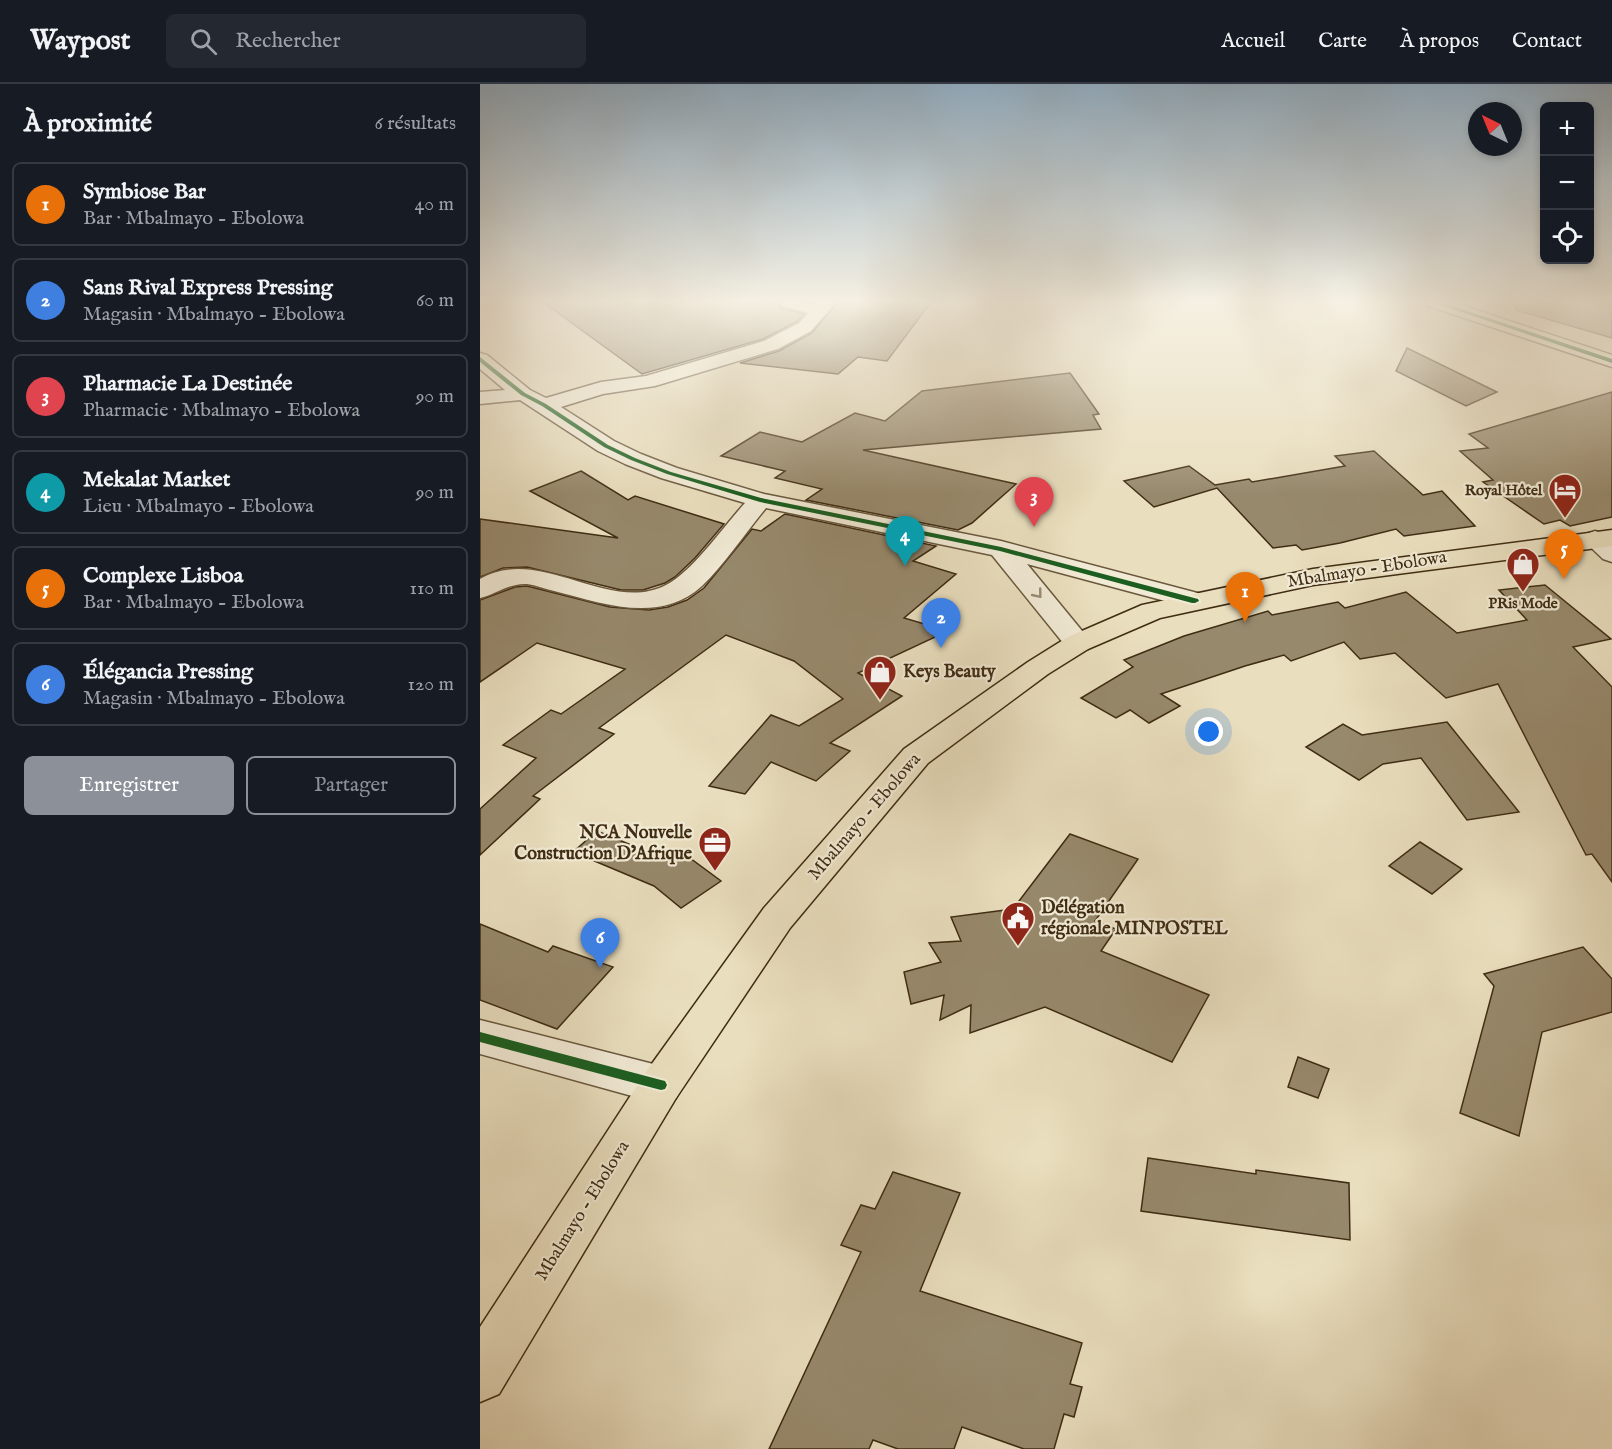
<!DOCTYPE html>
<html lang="fr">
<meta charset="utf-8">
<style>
:root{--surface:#171b24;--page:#242831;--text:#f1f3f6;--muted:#9ea1a6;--line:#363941;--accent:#8c9099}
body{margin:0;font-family:"IM FELL English",serif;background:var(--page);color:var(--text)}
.controls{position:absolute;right:18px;top:18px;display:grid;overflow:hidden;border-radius:9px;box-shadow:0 3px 9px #0003}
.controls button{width:54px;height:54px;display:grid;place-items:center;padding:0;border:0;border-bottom:2px solid var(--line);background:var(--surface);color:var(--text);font:30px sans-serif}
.compass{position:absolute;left:988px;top:18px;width:54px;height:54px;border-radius:50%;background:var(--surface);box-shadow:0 3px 9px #0003;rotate:317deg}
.you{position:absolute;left:729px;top:648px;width:21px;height:21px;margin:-15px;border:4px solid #fff;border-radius:50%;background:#1a73e8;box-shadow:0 0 0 9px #1a73e833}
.badge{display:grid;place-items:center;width:39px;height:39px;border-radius:50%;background:var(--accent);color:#fff;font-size:20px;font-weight:700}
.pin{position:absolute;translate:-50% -50px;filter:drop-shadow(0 2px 3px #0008)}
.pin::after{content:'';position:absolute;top:32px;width:21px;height:18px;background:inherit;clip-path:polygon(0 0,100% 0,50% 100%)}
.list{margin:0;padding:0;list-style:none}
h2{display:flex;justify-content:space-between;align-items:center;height:78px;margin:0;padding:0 24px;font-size:26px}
h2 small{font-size:20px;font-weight:400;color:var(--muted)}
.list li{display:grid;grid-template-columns:39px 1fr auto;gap:18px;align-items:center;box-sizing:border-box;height:84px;margin:0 12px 12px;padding:0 12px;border:2px solid var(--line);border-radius:9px}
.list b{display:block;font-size:22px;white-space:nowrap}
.list p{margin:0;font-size:20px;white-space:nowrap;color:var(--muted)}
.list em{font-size:20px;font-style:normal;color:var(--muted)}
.actions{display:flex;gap:12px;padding:18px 24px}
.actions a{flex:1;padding:14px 0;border:2px solid var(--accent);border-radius:9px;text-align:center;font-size:21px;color:var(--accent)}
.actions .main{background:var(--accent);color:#fff}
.icon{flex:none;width:33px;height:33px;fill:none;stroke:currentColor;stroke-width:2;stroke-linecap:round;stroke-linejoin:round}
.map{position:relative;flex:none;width:1132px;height:1365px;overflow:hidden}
header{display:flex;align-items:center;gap:36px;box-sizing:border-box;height:84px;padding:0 30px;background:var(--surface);border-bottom:2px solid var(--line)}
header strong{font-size:28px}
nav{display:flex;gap:33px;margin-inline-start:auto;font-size:21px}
.search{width:420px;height:54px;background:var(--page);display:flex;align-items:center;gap:15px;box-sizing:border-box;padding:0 21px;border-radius:9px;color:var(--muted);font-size:22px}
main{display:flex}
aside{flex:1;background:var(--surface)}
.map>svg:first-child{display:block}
.building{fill:#97896c;stroke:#3f2c13;stroke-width:1.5}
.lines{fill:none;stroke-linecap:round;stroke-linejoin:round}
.minor-casing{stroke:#6a583e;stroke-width:3}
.trunk-casing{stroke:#3f2c13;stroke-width:3}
.minor{fill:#f1ead5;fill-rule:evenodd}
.trunk{fill:#e9debe;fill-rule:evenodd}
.cycleway-casing{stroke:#f1ead5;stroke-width:4}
.cycleway{fill:#1b5e20;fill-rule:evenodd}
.oneway{stroke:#988b74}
.labels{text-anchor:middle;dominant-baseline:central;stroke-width:4.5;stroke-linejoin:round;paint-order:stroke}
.far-poi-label{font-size:15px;font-weight:bold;fill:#3f2c13;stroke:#f1ead5;text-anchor:end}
.street-label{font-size:18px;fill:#3f2c13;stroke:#f1ead5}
.poi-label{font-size:18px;font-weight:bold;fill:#3f2c13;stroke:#f1ead5;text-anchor:start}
</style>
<header>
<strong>Waypost</strong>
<div class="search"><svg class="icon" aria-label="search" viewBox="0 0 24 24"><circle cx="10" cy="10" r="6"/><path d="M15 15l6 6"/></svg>Rechercher</div>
<nav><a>Accueil</a><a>Carte</a><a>À propos</a><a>Contact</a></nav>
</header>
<main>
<aside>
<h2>À proximité<small>6 résultats</small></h2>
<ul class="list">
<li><span class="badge" style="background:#e8710a">1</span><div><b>Symbiose Bar</b><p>Bar · Mbalmayo - Ebolowa</p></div><em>40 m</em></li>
<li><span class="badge" style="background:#3f7fe0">2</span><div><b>Sans Rival Express Pressing</b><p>Magasin · Mbalmayo - Ebolowa</p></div><em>60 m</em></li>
<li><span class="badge" style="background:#e0444e">3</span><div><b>Pharmacie La Destinée</b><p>Pharmacie · Mbalmayo - Ebolowa</p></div><em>90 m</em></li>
<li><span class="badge" style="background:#0f9aa8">4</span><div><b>Mekalat Market</b><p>Lieu · Mbalmayo - Ebolowa</p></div><em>90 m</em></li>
<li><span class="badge" style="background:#e8710a">5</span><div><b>Complexe Lisboa</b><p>Bar · Mbalmayo - Ebolowa</p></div><em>110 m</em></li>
<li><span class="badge" style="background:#3f7fe0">6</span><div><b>Élégancia Pressing</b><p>Magasin · Mbalmayo - Ebolowa</p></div><em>120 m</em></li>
</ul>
<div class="actions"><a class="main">Enregistrer</a><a>Partager</a></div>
</aside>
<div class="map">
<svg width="1132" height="1365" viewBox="0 0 1132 1365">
<rect width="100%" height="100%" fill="#e9debe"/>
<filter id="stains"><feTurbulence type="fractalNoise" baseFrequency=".00333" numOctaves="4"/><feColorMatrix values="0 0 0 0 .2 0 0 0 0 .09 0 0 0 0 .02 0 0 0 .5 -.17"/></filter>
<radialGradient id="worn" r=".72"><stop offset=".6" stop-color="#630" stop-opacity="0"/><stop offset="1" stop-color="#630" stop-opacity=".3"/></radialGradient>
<g class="building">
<polygon points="63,218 298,218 301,224 324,230 318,237 283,255 162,290"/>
<polygon points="358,218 451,218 407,277 378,273 358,290 260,279 299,267 332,249"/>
<polygon points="1037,218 1132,218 1132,254 1036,226"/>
<polygon points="927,264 1017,308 986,322 916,287"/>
<polygon points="590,289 619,330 613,331 621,345 383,366 536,400 492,439 478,446 326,416 342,405 295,394 305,387 241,372 280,348 322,358 375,329 405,337 442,307"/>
<polygon points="1132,308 1132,433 1090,442 1080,436 1064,440 1003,398 1013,396 980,367 1008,364 989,350"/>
<polygon points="894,367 943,411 962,407 995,442 924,452 916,445 860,459 822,466 816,461 793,464 737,404 674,423 644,397 709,382 735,401 769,395 772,398 865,382 855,372"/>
<polygon points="101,387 148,416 155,412 244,440 215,474 195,493 185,499 163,506 141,506 47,483 23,484 0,493 0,435 138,454 50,407"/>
<polygon points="305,430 456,462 433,477 476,490 424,534 468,547 378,589 422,612 350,659 370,667 336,697 291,678 265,710 229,702 291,631 319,642 363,615 314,577 246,551 119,644 134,650 53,712 60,715 0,771 0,725 56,674 23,661 71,626 81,630 145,585 57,559 0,598 0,516 35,503 47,502 130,523 169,526 188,523 207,516 224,504 272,445 281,447"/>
<polygon points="1065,501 1131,555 1093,563 1132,603 1132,798 1112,770 1106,771 1018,600 966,614 915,569 880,575 864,558 811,577 804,571 765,582 681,610 700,622 669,639 650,626 636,634 601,614 653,583 644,576 704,552 788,527 792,531 858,518 865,524 926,508 977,549 1047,536 1019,506"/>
<polygon points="967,638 1039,728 987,736 941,674 903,680 879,696 826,663 863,640 882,651"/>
<polygon points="117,747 190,777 203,769 241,797 201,824 174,802 93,768"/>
<polygon points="590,750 658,775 615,837 636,845 621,867 729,911 692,978 565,923 490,949 491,921 460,936 464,911 431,920 424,888 461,878 449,859 481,857 471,833 533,825"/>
<polygon points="940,758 982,785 952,810 909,782"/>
<polygon points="0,840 68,868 73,862 133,883 77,945 0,916"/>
<polygon points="1103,863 1132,895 1132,928 1062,948 1039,1052 980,1029 1014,902 1004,890"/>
<polygon points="818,973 849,985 838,1014 808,1003"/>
<polygon points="668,1074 776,1090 776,1086 869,1099 870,1156 661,1127"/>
<polygon points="413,1088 480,1109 440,1207 602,1259 590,1300 602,1303 594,1333 584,1330 574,1365 544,1365 482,1343 474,1365 418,1365 393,1356 389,1365 289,1365 381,1168 361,1161 381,1121 395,1125"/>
</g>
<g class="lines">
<g class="minor-casing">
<g id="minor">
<path d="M300,218L336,220L338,218H356L331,247L298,265L175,302L123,310L81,323L134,357L161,370L197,384L284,410L521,457L725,511L729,517L725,523L715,525L547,480L612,559L608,565L598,568L588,565L512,471L286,424C266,448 244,481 222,502C179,541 122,519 74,507C65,505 56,501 47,500C29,499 16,510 0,514V495C60,460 128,531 186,501C212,488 244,442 265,419L181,394L145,380L118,367L40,316L0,320V308L25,306L0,285V269L7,271L50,306L66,314L121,298L166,292L284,257L319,239L328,229L302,222Z"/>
<polygon points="946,218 972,218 1132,271 1132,283 948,222"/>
<polygon points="1115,447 1124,450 1132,457 1132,478 1123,475 1102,455 1106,450"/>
<polygon points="0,936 181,982 196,988 203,1001 196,1014 181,1020 0,970"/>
</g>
</g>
<g class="trunk-casing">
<polygon id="trunk" points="1132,446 1132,462 833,501 680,534 608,565 568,590 448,679 310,844 196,1014 19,1310 0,1318 0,1243 166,988 284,824 424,665 548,578 588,553 662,521 833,485"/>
</g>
<use href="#minor" class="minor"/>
<use href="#trunk" class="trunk"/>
<g class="cycleway-casing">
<g id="cycleway">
<polygon points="952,218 960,218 1132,275 1132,279"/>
<polygon points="0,273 45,309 66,320 128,361 155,374 191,388 281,414 521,463 718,515 719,517 715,519 712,519 520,467 280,418 187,390 151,376 124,363 62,322 41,311 0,278"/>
<polygon points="0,948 181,996 185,997 187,1001 185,1005 181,1006 0,958"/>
</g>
</g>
<use href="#cycleway" class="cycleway"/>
</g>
<defs><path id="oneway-chevron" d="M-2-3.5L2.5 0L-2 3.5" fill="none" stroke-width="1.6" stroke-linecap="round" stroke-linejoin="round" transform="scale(1.5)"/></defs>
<use class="oneway" href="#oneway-chevron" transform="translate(558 510) rotate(51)"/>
<linearGradient id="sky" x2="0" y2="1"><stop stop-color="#91acc0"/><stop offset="0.53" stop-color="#f5f0e2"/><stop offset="1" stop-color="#f5f0e2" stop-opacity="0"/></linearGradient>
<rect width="1132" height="410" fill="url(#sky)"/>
<defs>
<g id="hotel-pin" transform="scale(1.725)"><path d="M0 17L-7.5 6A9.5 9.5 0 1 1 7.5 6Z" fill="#8f2418" stroke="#f1ead5"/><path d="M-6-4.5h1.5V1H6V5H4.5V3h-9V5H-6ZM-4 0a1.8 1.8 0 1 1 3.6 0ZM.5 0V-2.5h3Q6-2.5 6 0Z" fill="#fff"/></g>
<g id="shop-pin" transform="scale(1.725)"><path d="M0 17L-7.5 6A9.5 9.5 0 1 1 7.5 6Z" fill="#8f2418" stroke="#f1ead5"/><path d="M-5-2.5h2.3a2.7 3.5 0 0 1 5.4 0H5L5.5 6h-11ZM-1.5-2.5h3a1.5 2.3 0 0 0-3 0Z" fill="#fff"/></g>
<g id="office-pin" transform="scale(1.725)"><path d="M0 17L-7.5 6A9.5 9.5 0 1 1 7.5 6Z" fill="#8f2418" stroke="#f1ead5"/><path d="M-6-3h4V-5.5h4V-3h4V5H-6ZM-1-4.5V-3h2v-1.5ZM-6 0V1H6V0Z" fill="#fff"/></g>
<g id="civic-pin" transform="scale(1.725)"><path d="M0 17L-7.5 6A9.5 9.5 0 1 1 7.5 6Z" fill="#8f2418" stroke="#f1ead5"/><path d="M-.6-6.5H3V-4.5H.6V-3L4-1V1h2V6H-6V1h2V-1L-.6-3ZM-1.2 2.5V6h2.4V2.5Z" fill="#fff"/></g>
</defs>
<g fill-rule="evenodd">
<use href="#hotel-pin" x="1085" y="406"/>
<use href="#shop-pin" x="1043" y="480"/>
<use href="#shop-pin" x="400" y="588"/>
<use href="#office-pin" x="235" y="759"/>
<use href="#civic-pin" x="538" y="834"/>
</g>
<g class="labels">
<g class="far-poi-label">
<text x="1062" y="406">Royal Hôtel</text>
<text x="1043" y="519" text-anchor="middle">PRis Mode</text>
</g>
<g class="street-label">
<text transform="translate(887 486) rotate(-9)">Mbalmayo - Ebolowa</text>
<text transform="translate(385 733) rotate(-49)">Mbalmayo - Ebolowa</text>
<text transform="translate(103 1127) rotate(-58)">Mbalmayo - Ebolowa</text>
</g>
<g class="poi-label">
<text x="423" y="588">Keys Beauty</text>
<text x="212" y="749" text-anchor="end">NCA Nouvelle<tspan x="212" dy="21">Construction D’Afrique</tspan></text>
<text x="561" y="824">Délégation<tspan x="561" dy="21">régionale MINPOSTEL</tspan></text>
</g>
</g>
<rect width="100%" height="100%" filter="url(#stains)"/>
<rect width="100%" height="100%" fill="url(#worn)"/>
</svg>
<div class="controls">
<button>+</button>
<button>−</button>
<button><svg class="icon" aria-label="locate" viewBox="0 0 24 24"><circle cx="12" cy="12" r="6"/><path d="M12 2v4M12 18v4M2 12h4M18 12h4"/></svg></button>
</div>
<svg class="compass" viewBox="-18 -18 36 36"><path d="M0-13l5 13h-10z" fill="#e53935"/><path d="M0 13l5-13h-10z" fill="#9ea1a6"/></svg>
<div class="you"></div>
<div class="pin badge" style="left:765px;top:538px;background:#e8710a">1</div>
<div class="pin badge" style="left:461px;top:564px;background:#3f7fe0">2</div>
<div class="pin badge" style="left:554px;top:443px;background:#e0444e">3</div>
<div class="pin badge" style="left:425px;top:482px;background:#0f9aa8">4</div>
<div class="pin badge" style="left:1084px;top:495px;background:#e8710a">5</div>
<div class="pin badge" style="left:120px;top:884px;background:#3f7fe0">6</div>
</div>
</main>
